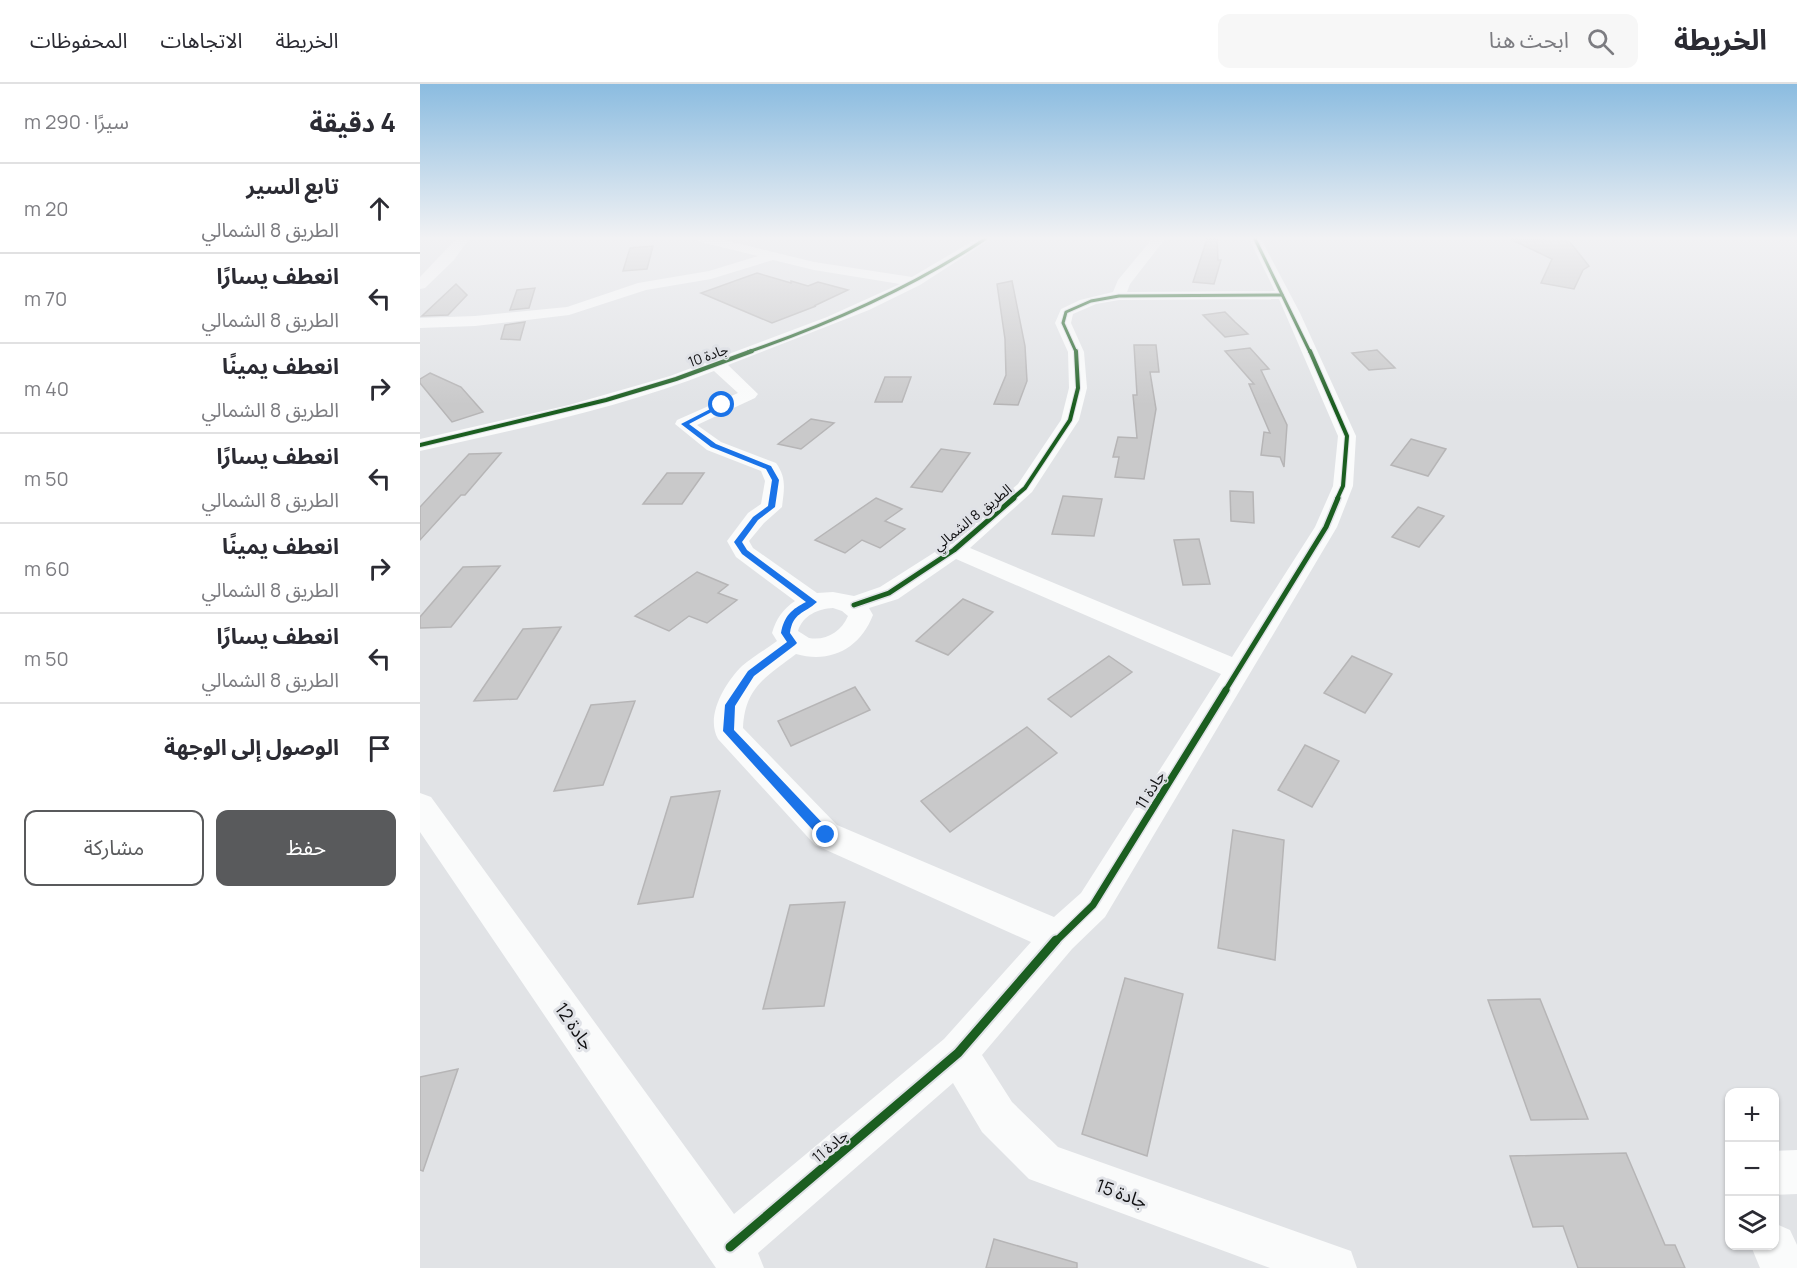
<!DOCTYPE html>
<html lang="ar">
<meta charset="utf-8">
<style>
:root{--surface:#fff;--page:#f7f7f7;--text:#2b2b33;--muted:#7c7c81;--line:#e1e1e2;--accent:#595a5c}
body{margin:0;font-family:Manrope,"Noto Sans Arabic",sans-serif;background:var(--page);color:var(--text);direction:rtl}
.controls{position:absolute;right:18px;bottom:18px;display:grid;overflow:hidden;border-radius:12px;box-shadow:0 2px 4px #0004}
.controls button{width:54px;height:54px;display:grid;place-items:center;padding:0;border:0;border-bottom:2px solid var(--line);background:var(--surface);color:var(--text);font:30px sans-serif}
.stop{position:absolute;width:18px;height:18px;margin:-14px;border:4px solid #1a73e8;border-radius:50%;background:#fff}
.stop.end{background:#1a73e8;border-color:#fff;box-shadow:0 2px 6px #0008}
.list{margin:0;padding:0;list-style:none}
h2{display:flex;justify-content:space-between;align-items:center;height:78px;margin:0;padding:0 24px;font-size:26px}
h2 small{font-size:20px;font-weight:400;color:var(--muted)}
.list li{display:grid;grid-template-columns:39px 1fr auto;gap:18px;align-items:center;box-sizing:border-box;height:90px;padding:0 24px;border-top:2px solid var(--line)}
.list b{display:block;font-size:22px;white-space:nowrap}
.list p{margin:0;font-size:20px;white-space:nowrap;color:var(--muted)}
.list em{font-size:20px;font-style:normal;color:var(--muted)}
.actions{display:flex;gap:12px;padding:18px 24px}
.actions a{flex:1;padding:14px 0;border:2px solid var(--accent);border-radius:12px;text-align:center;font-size:21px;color:var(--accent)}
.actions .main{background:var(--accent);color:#fff}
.icon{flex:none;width:33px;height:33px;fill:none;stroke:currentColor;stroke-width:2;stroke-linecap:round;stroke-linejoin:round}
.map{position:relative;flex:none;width:1377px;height:1184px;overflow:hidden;direction:ltr}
header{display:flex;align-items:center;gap:36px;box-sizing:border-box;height:84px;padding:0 30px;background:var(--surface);border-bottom:2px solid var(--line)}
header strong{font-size:28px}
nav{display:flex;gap:33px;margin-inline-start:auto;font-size:21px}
.search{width:420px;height:54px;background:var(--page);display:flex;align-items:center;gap:15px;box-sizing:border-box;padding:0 21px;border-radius:12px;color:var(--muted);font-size:22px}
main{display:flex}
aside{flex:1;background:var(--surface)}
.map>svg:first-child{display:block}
.building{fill:#c9c9ca;stroke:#b6b5b6;stroke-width:1.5}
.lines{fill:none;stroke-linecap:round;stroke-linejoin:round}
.street{fill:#fafbfb;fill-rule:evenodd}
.cycleway-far4-casing{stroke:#e0e2e7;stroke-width:5}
.cycleway-far3-casing{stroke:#e0e2e7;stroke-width:6}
.cycleway-far2-casing{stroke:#e0e2e7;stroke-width:8}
.cycleway-far1-casing{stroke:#e0e2e7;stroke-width:10}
.cycleway-casing{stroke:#e0e2e7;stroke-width:13}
.cycleway-far4{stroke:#1b5e20;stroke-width:3}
.cycleway-far3{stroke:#1b5e20;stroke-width:4}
.cycleway-far2{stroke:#1b5e20;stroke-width:5}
.cycleway-far1{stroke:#1b5e20;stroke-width:7}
.cycleway{stroke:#1b5e20;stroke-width:9}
.route{fill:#1a73e8}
.labels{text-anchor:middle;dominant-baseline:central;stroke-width:6;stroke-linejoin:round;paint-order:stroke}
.far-street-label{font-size:14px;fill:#101012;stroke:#e0e2e7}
.street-label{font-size:15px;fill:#101012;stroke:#e0e2e7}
.near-street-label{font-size:18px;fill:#101012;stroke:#e0e2e7}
</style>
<header>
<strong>الخريطة</strong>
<div class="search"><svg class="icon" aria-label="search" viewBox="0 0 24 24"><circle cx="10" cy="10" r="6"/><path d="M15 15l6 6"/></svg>ابحث هنا</div>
<nav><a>الخريطة</a><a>الاتجاهات</a><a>المحفوظات</a></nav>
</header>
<main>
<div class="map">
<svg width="1377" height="1184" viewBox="0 0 1377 1184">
<rect width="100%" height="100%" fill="#e1e3e6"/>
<g class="building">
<polygon points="787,155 797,155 798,176 801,176 794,200 773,198"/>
<polygon points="1090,155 1149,157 1169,182 1163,186 1154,205 1121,199 1132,175"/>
<polygon points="233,162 227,185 203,187 210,164"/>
<polygon points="337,189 371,199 371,197 388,202 398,198 428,206 394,222 396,222 352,239 281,209"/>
<polygon points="592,197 605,262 607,297 598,321 574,320 586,291 585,255 577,200"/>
<polygon points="36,200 47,211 28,231 2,232"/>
<polygon points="115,204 109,224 90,226 97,206"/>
<polygon points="805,228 815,238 828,250 805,253 783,231"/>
<polygon points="105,238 100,256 81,255 85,241"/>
<polygon points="714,261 736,261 739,288 730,288 736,325 724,395 695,393 699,373 693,373 698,353 717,354 713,311 717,311"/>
<polygon points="830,264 849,285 841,286 867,341 864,383 860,373 841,371 844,348 850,349 829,300 834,300 805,267"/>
<polygon points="957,266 975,284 949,286 932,269"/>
<polygon points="10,289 41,303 63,328 32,338 0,299 0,295"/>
<polygon points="465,293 491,293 482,318 455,318"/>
<polygon points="391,335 414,339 381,365 358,360"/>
<polygon points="991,355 1026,365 1008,392 971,381"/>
<polygon points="521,365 550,369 522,408 491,403"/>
<polygon points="81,369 45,411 41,411 0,456 0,423 49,370"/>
<polygon points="247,389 284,389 262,420 223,420"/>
<polygon points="810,407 833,408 834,439 811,437"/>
<polygon points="643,412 682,415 674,452 632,450"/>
<polygon points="456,414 482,425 465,437 485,445 460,464 442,456 425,469 395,456"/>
<polygon points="998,423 1024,432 999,463 972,453"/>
<polygon points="779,455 790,500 763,501 754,456"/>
<polygon points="80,482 31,543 0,544 0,533 43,483"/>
<polygon points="277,488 308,501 298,509 317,516 287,539 269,532 249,547 215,532"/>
<polygon points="543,515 573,528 528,571 496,557"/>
<polygon points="141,543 97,615 54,617 103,545"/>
<polygon points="689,572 712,588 651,633 628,615"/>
<polygon points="932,572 972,590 945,629 904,609"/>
<polygon points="435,603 450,626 371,662 358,637"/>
<polygon points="215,617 183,701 134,707 171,621"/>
<polygon points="607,643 637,669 530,748 501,717"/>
<polygon points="885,661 919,677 892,723 858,706"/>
<polygon points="300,707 273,813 218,820 251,713"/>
<polygon points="813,746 864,756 855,876 798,864"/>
<polygon points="425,818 404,922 343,925 370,821"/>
<polygon points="705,894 763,910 727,1072 662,1050"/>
<polygon points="1120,915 1168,1035 1111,1036 1068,916"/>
<polygon points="38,985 3,1087 0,1086 0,993"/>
<polygon points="1206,1069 1245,1161 1255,1161 1265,1184 1158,1184 1143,1142 1113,1143 1090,1072"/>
<polygon points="574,1155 657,1179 657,1184 566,1184"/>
</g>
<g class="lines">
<g class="street">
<polygon points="36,155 49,155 34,176 5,204 0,205 0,193"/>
<path d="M278,155H300L394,178L492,193L556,155H571L500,201L449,226L308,281L338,310L335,314L277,341L301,358L356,379C367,394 364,406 362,423L344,439L329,457L333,464L397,509L413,508L434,512L460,503L526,461L598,400L641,336L649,304L648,268L635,239L641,225L660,216L693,208L698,196L732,155H745L710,200L707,208L855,207L829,155H841L880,229L936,352L933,402L917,443L685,833L652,865L562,971L592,1018L638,1063L914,1161L931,1167L937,1184H850L609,1095L562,1048L533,999L338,1169L344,1184H296L0,748V709L11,713L314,1130L524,955L611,858L395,761L298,655C285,632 305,599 322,582C333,573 346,565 357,557L352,549C356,535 363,525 375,517L316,473L307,457L328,429L341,420L345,397L341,387L287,366L255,340L257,336L318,309L294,287C200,324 99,345 0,367V355L149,321L250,292L407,233L480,200L394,186L353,176L291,195L226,206L149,231L55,242L0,244V234L55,232L147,223L218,199L289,187L338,172L280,158ZM859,215L918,352L913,402L895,443L812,573L550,464L612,408L659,336L667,304L664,268L651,239L653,230L676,220L699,216ZM536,475L801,590L661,809L634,833L417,741L323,644C325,603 346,593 376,570C411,580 440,564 453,531L449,524L478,515ZM413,524L422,527L428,532C421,548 406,557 389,554L378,547C383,531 398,525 413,524Z"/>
<polygon points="1377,1066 1377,1110 1354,1111 1354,1067"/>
<polygon points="1354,1139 1370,1146 1377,1161 1377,1184 1340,1184 1331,1162 1354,1162"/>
</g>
<g class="cycleway-far4-casing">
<g id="cycleway-far4">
<polyline points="835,155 890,268"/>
<path d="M328,268C412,239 491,204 565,155"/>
<polyline points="656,268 643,239 646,228 671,217 699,212 862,211"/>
</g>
</g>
<g class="cycleway-far3-casing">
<g id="cycleway-far3">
<polyline points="890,267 927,352 923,402 917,415"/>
<polyline points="0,361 186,316 256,295 332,267"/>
<polyline points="592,415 605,404 650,336 658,304 656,267"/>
</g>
</g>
<g class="cycleway-far2-casing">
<g id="cycleway-far2">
<polyline points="434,521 469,509 534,466 594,414"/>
<polyline points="805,607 906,443 918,414"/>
</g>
</g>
<g class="cycleway-far1-casing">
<polyline id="cycleway-far1" points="635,858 673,821 806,606"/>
</g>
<g class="cycleway-casing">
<polyline id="cycleway" points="310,1163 538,969 636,856"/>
</g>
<use href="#cycleway-far4" class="cycleway-far4"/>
<use href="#cycleway-far3" class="cycleway-far3"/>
<use href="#cycleway-far2" class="cycleway-far2"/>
<use href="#cycleway-far1" class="cycleway-far1"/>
<use href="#cycleway" class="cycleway"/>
</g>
<linearGradient id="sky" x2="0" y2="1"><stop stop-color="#8bbce0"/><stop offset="0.48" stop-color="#f2f2f4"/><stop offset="1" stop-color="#f2f2f4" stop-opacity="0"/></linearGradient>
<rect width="1377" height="321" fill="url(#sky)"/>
<path class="route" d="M300,320L305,321L269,340L296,360L351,382L359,396L355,423L338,436L322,458L327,466L397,518C384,530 373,528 370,549L377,559L375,561L334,592L315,622L314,646L410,747V755H401L303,647L305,621L328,587L367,558L361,549C364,532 372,525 386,518L322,470L314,458L333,433L348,422L352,396L346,385L291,363L261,340Z"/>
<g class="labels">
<g class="far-street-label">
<text transform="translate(288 271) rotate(-20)">جادة 10</text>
<text transform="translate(552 433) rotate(-39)">الطريق 8 الشمالي</text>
</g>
<g class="street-label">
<text transform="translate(730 706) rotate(-58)">جادة 11</text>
<text transform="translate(410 1062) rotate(-40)">جادة 11</text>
</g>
<g class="near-street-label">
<text transform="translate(155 942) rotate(55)">جادة 12</text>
<text transform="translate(702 1109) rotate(20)">جادة 15</text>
</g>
</g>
</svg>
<div class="controls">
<button>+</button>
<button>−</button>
<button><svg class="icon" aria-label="layers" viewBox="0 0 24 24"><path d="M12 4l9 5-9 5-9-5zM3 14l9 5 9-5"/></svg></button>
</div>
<div class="stop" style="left:302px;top:321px"></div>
<div class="stop end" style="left:406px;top:751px"></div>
</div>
<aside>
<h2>4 دقيقة<small>سيرًا · 290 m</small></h2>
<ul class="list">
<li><svg class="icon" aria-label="ahead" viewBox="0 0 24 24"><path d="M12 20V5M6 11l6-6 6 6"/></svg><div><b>تابع السير</b><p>الطريق 8 الشمالي</p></div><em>20 m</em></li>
<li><svg class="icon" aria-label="left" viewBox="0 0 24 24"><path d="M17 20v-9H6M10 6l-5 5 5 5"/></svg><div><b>انعطف يسارًا</b><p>الطريق 8 الشمالي</p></div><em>70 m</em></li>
<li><svg class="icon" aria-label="right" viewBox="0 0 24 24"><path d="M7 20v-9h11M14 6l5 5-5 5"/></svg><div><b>انعطف يمينًا</b><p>الطريق 8 الشمالي</p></div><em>40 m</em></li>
<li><svg class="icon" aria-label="left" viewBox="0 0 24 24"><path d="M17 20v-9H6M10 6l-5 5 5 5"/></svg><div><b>انعطف يسارًا</b><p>الطريق 8 الشمالي</p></div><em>50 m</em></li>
<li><svg class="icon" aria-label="right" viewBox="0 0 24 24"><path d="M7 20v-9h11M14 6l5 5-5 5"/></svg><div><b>انعطف يمينًا</b><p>الطريق 8 الشمالي</p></div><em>60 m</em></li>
<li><svg class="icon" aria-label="left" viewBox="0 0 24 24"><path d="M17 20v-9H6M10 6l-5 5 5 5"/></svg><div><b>انعطف يسارًا</b><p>الطريق 8 الشمالي</p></div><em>50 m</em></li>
<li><svg class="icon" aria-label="arrive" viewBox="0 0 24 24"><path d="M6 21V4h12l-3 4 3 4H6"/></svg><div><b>الوصول إلى الوجهة</b></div></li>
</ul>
<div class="actions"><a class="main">حفظ</a><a>مشاركة</a></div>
</aside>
</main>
